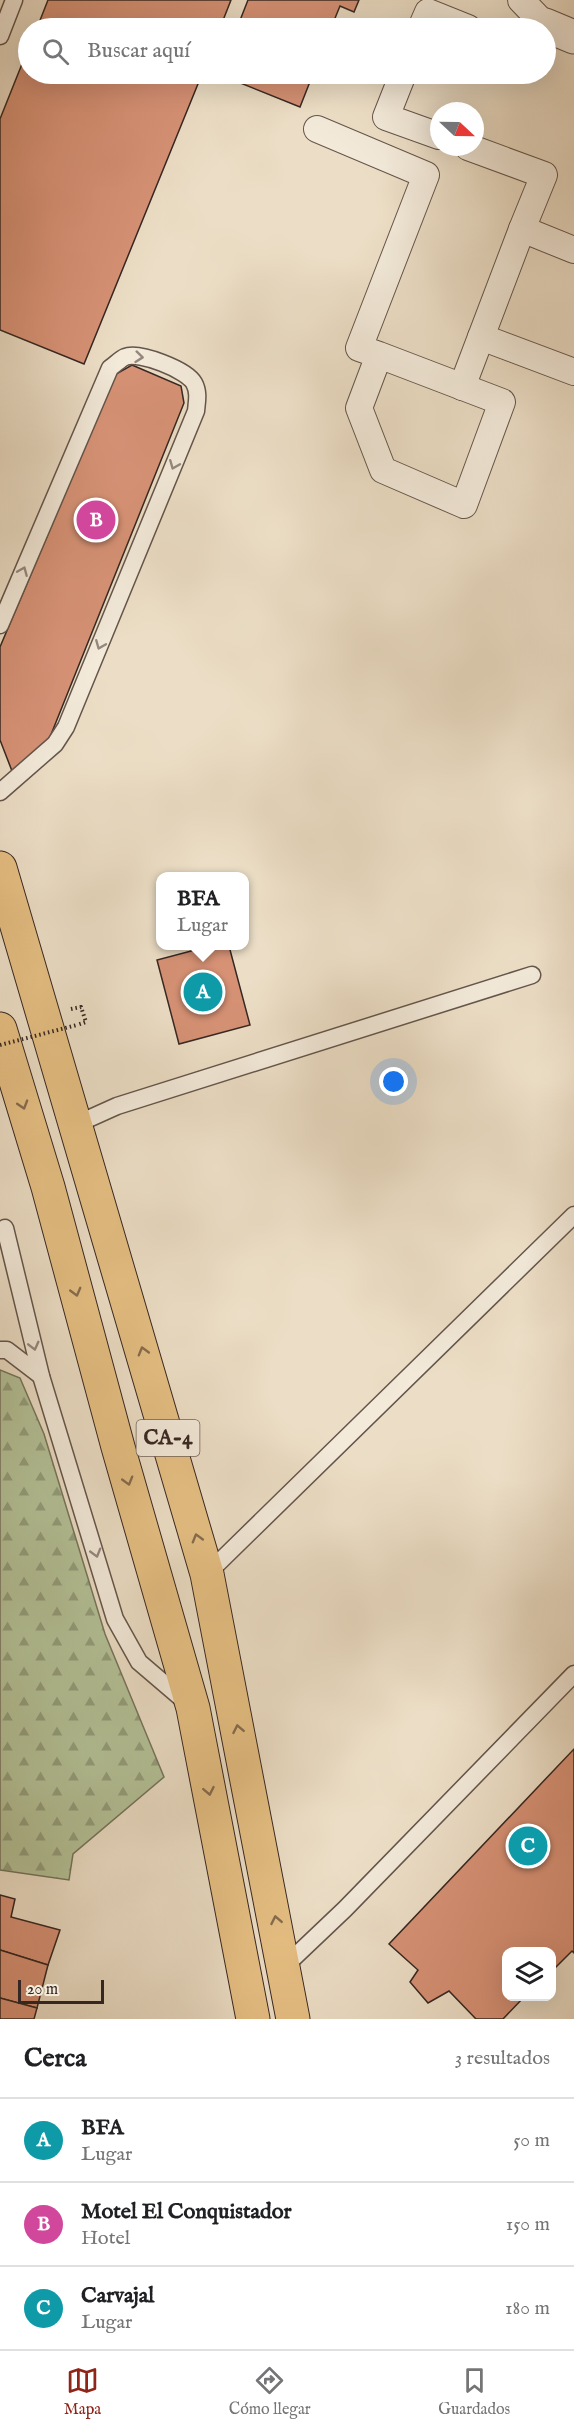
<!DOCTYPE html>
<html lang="es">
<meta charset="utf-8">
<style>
:root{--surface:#fff;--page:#f6f6f6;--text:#202124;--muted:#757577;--line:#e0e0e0;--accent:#8f2418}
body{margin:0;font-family:"IM FELL English",serif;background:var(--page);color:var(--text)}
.controls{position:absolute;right:18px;bottom:18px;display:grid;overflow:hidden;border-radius:12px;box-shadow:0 6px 24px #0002}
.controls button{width:54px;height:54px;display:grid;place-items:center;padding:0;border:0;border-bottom:2px solid var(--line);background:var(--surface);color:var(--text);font:30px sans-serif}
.compass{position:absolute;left:430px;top:102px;width:54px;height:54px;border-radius:50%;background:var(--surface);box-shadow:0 6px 24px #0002;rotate:112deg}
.scale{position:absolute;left:18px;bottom:15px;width:86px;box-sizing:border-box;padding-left:6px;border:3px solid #362722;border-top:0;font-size:16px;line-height:21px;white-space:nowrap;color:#362722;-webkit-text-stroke:4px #f3eada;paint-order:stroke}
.you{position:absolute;left:394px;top:1082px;width:21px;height:21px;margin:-15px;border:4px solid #fff;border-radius:50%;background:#1a73e8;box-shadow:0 0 0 9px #1a73e833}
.badge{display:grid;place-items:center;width:39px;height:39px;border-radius:50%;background:var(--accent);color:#fff;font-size:20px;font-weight:700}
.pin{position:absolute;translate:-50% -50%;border:3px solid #fff;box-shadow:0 2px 6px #0006}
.popup{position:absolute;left:156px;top:872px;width:93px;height:78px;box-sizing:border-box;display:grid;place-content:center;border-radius:12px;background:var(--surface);filter:drop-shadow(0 2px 4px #0005);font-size:20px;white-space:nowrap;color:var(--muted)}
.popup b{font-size:22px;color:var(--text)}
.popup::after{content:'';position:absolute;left:50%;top:100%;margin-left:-12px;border:12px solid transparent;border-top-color:var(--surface)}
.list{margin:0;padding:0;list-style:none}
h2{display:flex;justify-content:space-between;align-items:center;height:78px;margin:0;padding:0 24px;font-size:26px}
h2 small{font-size:20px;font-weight:400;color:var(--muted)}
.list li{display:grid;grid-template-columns:39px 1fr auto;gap:18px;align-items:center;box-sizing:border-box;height:84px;padding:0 24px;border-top:2px solid var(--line)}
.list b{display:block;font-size:22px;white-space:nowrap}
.list p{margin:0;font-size:20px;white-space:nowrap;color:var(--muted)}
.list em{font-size:20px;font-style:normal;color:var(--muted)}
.icon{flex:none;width:33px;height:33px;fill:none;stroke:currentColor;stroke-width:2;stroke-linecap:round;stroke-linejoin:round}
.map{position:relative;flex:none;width:574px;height:2019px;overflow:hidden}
.search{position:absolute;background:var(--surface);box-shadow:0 6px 24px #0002;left:18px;right:18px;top:18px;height:66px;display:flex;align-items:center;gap:15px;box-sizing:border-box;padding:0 21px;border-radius:33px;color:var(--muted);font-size:22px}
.sheet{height:330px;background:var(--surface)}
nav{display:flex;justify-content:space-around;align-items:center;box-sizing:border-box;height:84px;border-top:2px solid var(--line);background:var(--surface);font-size:16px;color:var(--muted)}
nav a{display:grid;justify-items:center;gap:3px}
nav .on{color:var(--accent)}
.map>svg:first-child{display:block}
.forest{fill:url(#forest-firs);stroke:#75745d;stroke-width:1.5}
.building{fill:#d79276;stroke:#362722;stroke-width:1.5}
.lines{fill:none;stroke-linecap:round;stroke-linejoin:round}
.service-casing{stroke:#64554b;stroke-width:19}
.pedestrian-casing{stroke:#64554b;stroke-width:28}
.minor-casing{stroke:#64554b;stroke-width:35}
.trunk-casing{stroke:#362722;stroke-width:35}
.path{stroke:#362722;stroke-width:4;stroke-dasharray:1.5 3;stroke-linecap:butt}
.service{stroke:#f3eada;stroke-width:16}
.pedestrian{stroke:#f3eada;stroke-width:26}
.minor{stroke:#f3eada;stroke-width:33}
.trunk{stroke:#e6bf83;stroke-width:33}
.path-bridge{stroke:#362722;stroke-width:4;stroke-dasharray:1.5 3;stroke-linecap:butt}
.oneway{stroke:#94887e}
.oneway2{stroke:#856b4e}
.labels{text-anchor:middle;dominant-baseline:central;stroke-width:5;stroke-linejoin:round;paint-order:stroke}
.shield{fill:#f3eada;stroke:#6f6259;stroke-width:1.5}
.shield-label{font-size:21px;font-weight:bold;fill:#362722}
</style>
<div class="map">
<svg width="574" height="2019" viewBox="0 0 574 2019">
<defs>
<pattern id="forest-firs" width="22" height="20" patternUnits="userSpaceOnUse" patternTransform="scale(1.5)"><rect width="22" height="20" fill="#b4c298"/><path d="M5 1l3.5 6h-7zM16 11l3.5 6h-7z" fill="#939e7c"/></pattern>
</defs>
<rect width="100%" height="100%" fill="#ecdec6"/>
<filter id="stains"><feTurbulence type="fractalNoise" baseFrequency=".00333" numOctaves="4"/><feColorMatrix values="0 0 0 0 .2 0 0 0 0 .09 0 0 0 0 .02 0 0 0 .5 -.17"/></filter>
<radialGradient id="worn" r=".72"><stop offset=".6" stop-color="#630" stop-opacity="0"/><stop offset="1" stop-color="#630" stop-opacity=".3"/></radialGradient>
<polygon class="forest" points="0,1370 20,1378 44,1434 105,1634 164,1777 73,1854 69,1880 0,1870"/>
<g class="building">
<polygon points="48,0 231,0 220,28 37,28"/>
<polygon points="248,0 359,0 354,12 340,6 331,28 237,28"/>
<polygon points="28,49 28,74 202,74 84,364 0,330 0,119"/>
<polygon points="218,74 313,74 300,107"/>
<polygon points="132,365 181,386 184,403 48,742 12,771 0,740 0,647 116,374"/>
<polygon points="210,946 229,946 250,1025 179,1044 157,960"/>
<polygon points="574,1749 574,1953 572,1951 552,1971 552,1952 506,1952 506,1996 525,1996 503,2019 476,2019 449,1991 428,2003 410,1982 418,1970 389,1944"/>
<polygon points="0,1895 15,1899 11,1917 60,1930 48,1965 0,1950"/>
<polygon points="0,1950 48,1965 37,2008 0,1998"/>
<polygon points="0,1998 37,2008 34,2019 0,2019"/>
</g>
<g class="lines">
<g class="service-casing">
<g id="service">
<polyline points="0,36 14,0"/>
<path d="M0,625L110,368C115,365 120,359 125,357C139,351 187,370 194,383C199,392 197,401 196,411L66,727L55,744L0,792"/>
<polyline points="77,1124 117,1106 532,975"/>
<polyline points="5,1228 41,1376 115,1619 139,1662 187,1703"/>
<polyline points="0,1350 7,1350 41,1376"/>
<polyline points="207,1574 574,1215"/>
<polyline points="285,1966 345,1909 574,1674"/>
</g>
</g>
<g class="pedestrian-casing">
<g id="pedestrian">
<polyline points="521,0 545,25 532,28"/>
<polyline points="421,28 428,12 468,28"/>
<polyline points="403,74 386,117 439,136"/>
<polyline points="317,129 426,175 359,348 379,355 502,402 464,505 383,470 359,408 379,355"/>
<polyline points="468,147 544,175 522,229 574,250"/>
<polyline points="481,337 574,372"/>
<polyline points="462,387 522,229"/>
</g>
</g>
<g class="minor-casing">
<polyline id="minor" points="545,25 574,37"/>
</g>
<g class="trunk-casing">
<g id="trunk">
<polyline points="0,868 207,1574 293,2019"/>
<polyline points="0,1029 48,1187 118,1447 193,1708 253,2019"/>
</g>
</g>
<polyline class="path" points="71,1009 81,1007 86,1022 77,1025"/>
<use href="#service" class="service"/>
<use href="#pedestrian" class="pedestrian"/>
<use href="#minor" class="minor"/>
<use href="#trunk" class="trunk"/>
<polyline class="path-bridge" points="0,1045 77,1025"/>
</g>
<defs><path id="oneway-chevron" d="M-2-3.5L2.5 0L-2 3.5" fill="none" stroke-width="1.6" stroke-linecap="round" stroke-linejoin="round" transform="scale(1.5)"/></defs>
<g class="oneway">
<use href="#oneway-chevron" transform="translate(139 357) rotate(6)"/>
<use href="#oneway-chevron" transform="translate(174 465) rotate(112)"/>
<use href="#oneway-chevron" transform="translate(23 571) rotate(-67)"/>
<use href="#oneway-chevron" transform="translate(100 645) rotate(112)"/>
<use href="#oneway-chevron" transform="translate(34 1346) rotate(76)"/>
<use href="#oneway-chevron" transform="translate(96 1553) rotate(74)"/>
</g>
<g class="oneway2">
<use href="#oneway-chevron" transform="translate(23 1105) rotate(73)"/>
<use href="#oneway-chevron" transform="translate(76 1292) rotate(75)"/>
<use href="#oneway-chevron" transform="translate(143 1351) rotate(-106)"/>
<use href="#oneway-chevron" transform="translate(128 1481) rotate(74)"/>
<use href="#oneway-chevron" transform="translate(197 1538) rotate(-106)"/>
<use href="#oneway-chevron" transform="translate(238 1729) rotate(-101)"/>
<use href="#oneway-chevron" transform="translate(209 1791) rotate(79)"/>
<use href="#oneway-chevron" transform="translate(276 1920) rotate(-101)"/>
</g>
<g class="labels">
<rect class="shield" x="136.5" y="1420" width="63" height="36" rx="4.5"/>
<g class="shield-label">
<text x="168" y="1438">CA-4</text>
</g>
</g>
<rect width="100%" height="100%" filter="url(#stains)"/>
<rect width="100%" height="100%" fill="url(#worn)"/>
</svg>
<div class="controls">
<button><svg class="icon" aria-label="layers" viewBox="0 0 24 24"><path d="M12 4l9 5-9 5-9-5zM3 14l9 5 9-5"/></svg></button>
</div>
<svg class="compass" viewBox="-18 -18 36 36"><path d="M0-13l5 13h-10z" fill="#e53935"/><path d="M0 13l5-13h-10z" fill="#757577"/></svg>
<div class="scale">20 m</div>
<div class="you"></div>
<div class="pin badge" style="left:203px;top:992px;background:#0f9aa8">A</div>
<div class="popup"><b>BFA</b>Lugar</div>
<div class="pin badge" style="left:96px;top:520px;background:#d1479c">B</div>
<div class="pin badge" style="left:528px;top:1846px;background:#0f9aa8">C</div>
<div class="search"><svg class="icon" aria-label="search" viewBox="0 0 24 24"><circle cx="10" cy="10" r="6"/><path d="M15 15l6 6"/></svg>Buscar aquí</div>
</div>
<section class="sheet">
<h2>Cerca<small>3 resultados</small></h2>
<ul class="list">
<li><span class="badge" style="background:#0f9aa8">A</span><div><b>BFA</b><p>Lugar</p></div><em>50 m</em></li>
<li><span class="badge" style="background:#d1479c">B</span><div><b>Motel El Conquistador</b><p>Hotel</p></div><em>150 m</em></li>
<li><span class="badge" style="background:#0f9aa8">C</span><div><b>Carvajal</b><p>Lugar</p></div><em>180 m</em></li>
</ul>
</section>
<nav>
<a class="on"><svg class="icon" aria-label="map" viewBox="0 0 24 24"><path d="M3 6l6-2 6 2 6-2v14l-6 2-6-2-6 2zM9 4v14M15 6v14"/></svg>Mapa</a>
<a><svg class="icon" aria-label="directions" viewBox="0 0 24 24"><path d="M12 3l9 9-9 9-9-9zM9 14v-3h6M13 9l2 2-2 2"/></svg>Cómo llegar</a>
<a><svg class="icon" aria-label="saved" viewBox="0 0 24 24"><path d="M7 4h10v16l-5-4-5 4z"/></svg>Guardados</a>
</nav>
